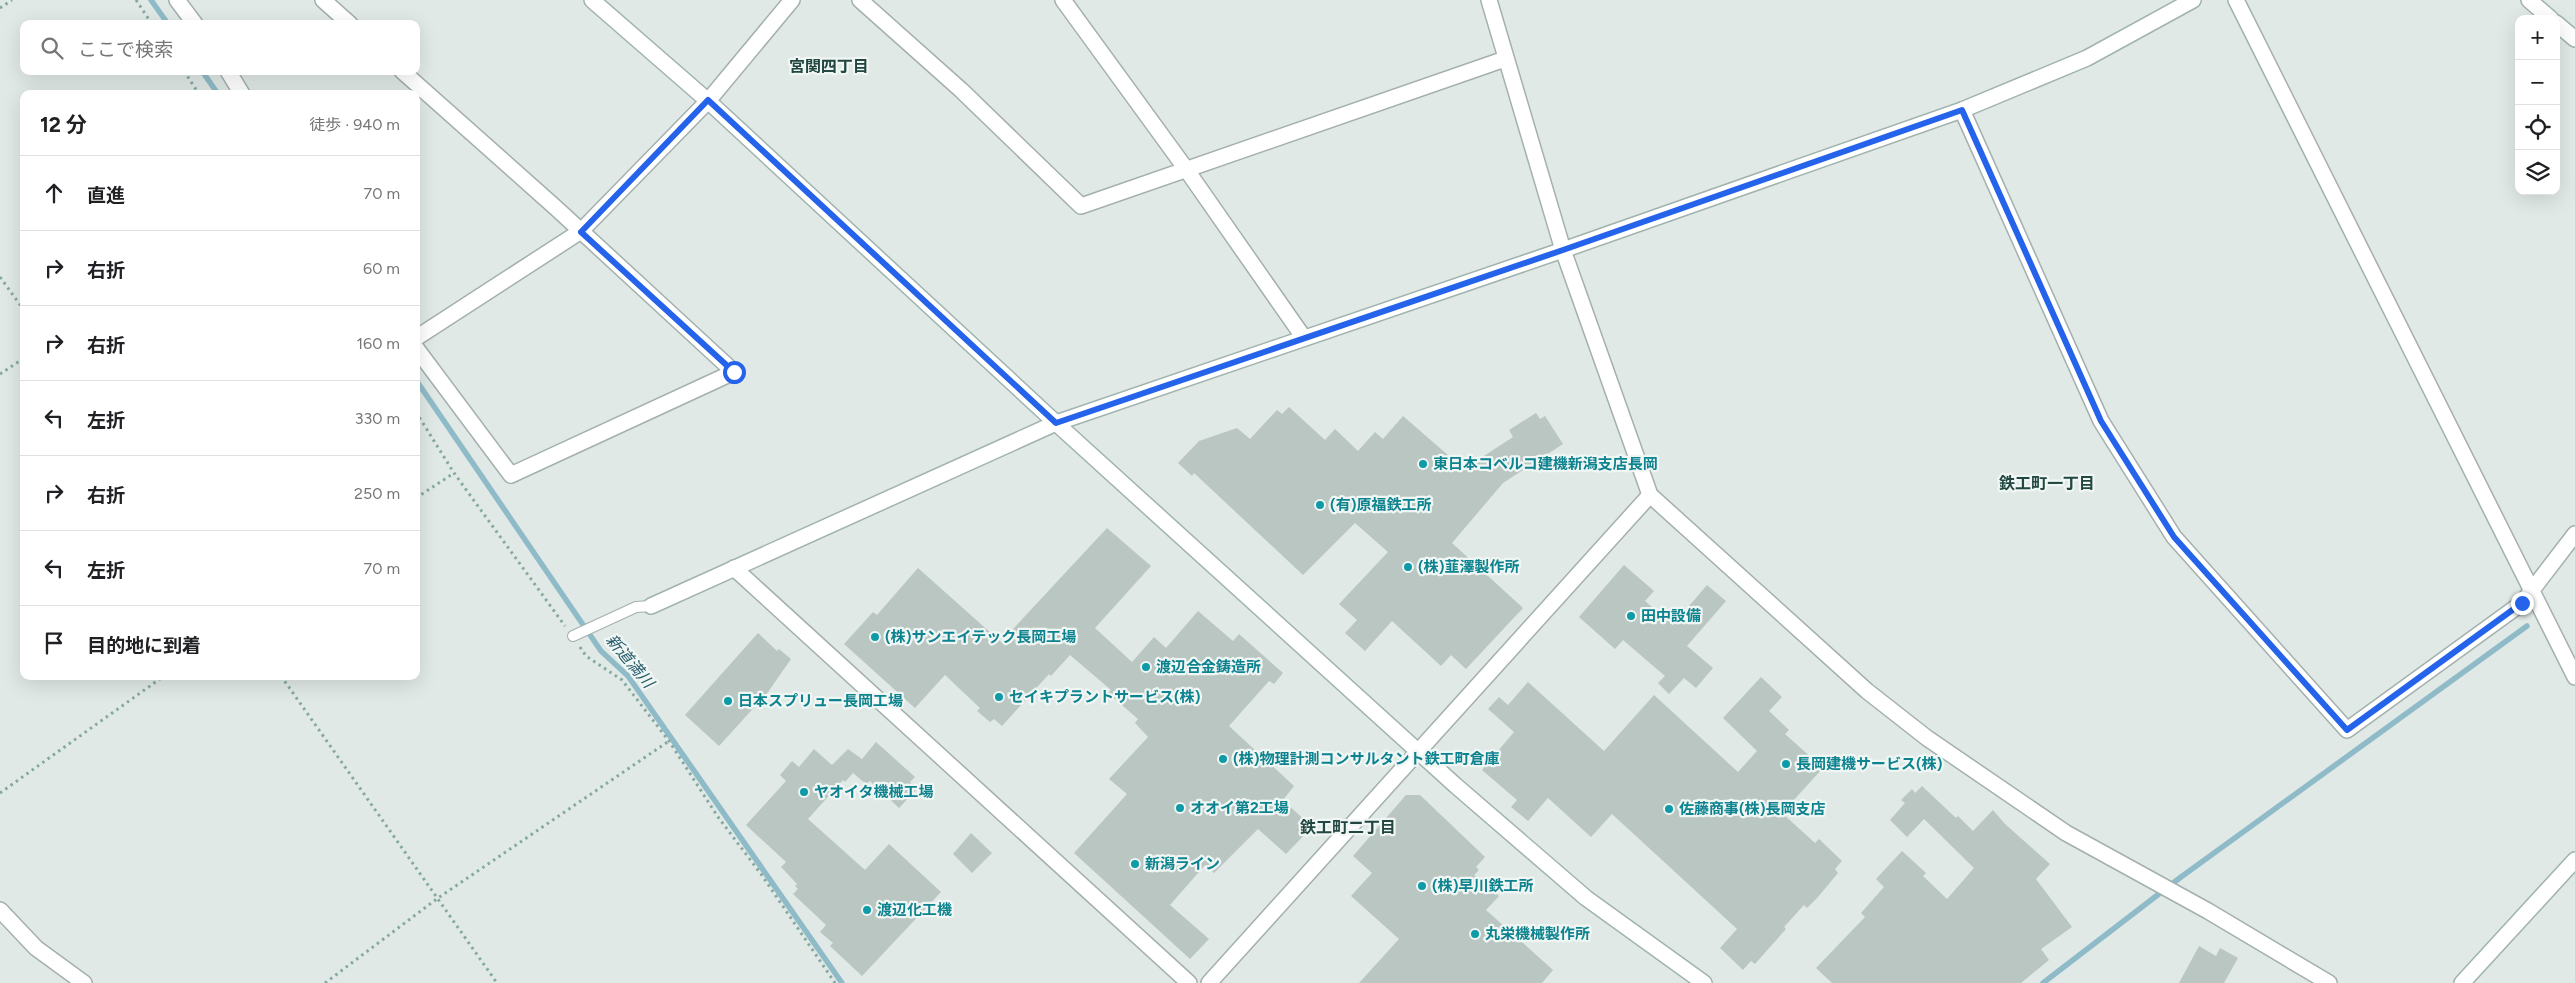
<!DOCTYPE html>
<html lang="ja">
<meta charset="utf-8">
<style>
:root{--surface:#fff;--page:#f6f6f6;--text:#202124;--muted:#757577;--line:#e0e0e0}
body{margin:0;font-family:Figtree,"Noto Sans JP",sans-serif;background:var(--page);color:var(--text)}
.controls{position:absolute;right:15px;top:15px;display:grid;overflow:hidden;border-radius:10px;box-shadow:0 5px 20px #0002}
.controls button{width:45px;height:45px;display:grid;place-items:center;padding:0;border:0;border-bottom:1px solid var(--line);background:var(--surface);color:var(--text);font:25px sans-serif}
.stop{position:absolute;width:15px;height:15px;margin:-11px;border:4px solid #2563eb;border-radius:50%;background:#fff}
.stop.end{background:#2563eb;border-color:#fff;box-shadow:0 1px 5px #0008}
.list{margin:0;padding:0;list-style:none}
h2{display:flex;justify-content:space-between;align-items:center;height:65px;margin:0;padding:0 20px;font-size:21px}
h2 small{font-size:16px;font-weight:400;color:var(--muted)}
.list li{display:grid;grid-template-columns:32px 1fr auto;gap:15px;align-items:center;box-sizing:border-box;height:75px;padding:0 20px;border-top:1px solid var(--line)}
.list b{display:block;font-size:19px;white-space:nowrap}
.list em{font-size:16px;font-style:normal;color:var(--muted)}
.icon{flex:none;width:28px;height:28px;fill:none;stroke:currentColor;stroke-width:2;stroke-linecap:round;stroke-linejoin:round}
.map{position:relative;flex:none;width:2575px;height:983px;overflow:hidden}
.search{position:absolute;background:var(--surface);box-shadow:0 5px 20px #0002;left:20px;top:20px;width:400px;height:55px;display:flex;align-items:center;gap:12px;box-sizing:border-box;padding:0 18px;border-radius:10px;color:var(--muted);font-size:19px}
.panel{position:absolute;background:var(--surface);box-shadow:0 5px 20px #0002;left:20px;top:90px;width:400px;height:590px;border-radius:10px}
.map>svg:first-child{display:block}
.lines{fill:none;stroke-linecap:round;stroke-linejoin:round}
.stream{stroke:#8fbbc8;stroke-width:5.5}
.building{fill:#b9c6c2}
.lane-casing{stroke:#a4b0ad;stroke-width:12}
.street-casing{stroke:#a4b0ad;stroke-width:18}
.secondary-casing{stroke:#a1b3ae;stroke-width:18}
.path{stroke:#85a9a0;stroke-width:3;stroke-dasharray:2.5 4;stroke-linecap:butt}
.lane{stroke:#fff;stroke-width:10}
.street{stroke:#fff;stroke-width:15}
.secondary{stroke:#fff;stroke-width:15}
.route{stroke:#2563eb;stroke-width:6}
.culture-dot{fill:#0f9aa8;stroke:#f0f6f4;stroke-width:2}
.labels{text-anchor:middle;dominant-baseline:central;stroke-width:4.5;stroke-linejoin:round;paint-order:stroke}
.culture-label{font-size:15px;font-weight:bold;fill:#0d838f;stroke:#f0f6f4;text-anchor:start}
.neighbourhood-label{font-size:16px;font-weight:bold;fill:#224740;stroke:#f0f6f4}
.water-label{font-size:16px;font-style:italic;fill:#255b6b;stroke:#f0f6f4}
</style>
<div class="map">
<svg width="2575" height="983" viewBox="0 0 2575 983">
<rect width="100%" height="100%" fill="#e0e9e6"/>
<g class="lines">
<g class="stream">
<polyline points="151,0 168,24"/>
<polyline points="202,71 218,94"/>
<polyline points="416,380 601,651 628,676 842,983"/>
<polyline points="2043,983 2181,877 2527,626"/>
</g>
</g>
<g class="building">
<polygon points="1289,407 1325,440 1335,429 1358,451 1375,432 1383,439 1403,416 1464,469 1513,437 1509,430 1536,413 1540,419 1545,416 1563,444 1503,483 1452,543 1523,608 1466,669 1451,655 1441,666 1392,621 1365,651 1345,633 1357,620 1339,604 1388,552 1355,523 1303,575 1194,473 1192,476 1178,463 1199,441 1237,428 1250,439 1277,410 1282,414"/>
<polygon points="1107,528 1151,566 1095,628 1132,662 1154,637 1166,648 1198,611 1233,641 1239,634 1283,673 1274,684 1269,681 1229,726 1294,786 1283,800 1312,827 1286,854 1258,829 1214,873 1205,865 1170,905 1209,939 1190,959 1074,853 1127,794 1109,779 1148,737 1135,723 1138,719 1108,693 1111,690 1070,655 1051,676 1049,674 1002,726 994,719 990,722 977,711 980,708 945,675 915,708 844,644 873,612 877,615 918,568 1001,642"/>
<polygon points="1624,565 1654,591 1645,601 1673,625 1707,585 1726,601 1687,646 1713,668 1696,688 1684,678 1669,694 1658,683 1665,676 1623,640 1615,649 1579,617"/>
<polygon points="758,633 777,651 779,649 791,659 768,692 719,746 685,715"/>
<polygon points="1761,677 1782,697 1769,711 1789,730 1785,734 1823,768 1782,813 1815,843 1819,839 1842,861 1835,869 1838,873 1818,897 1807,908 1804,905 1784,927 1786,929 1755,964 1751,961 1743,970 1720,948 1737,929 1612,814 1591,837 1548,798 1528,821 1511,807 1517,800 1482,770 1514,732 1488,709 1499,697 1508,705 1528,682 1604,751 1654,695 1738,772 1757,751 1723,718"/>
<polygon points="876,742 915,777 910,782 917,789 899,808 870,781 866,784 853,773 845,782 843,780 808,819 865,870 889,844 941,892 862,976 830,946 833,943 820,932 826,925 793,894 798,889 795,886 797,884 781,867 786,862 746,825 786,781 780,775 792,761 799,767 814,749 832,765 848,749 862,759"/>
<polygon points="1922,786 1956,818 1958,816 1973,831 1993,810 2005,824 2050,864 2036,879 2072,927 2041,949 2049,960 2021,983 1832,983 1816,968 1865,917 1861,913 1884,887 1876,879 1902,851 1926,873 1923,876 1947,899 1974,868 1924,819 1907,837 1890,820 1905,803 1901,800 1912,789 1915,793"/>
<polygon points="1406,795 1420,795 1485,857 1476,867 1479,870 1474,875 1499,896 1486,910 1553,970 1542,983 1359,983 1399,939 1351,896 1372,873 1353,856"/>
<polygon points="971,833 992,853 972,873 953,854"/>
<polygon points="2199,946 2216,956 2220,948 2238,958 2224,983 2179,983"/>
</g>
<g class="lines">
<g class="lane-casing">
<polyline id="lane" points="573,636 636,607 651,606"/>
</g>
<g class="street-casing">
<g id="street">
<polyline points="177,0 195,24"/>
<polyline points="323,0 350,24"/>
<polyline points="860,0 961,90 1081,206 1505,59"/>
<polyline points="1063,0 1186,169 1304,338"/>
<polyline points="1489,0 1563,250 1650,495 1867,691 1927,738 2066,833 2208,911 2329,983"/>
<polyline points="2236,0 2575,677"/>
<polyline points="228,71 242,94"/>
<polyline points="402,71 556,208 734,372 511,475 416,348"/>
<polyline points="1962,110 2101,421 2174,537 2347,730 2522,603 2575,534"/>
<polyline points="416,338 581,231 708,101 792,0"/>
<polyline points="734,568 1189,983"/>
<polyline points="0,910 36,948 84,983"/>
<polyline points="1209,983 1650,495"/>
</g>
</g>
<g class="secondary-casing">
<g id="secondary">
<polyline points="592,0 708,101 1056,423 1455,785 1586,898 1704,983"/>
<polyline points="2529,0 2551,19"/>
<polyline points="2556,23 2575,39"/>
<polyline points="651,606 1056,423 1563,250 1962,110 2087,58 2193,0"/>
<polyline points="2462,983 2575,860"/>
</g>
</g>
<g class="path">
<polyline points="136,0 152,24"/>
<polyline points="0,8 12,0"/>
<polyline points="184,71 199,94"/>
<polyline points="0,277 24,310"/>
<polyline points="0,374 24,358"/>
<polyline points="416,412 454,473 565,626"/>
<polyline points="416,498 454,473"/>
<polyline points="580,647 586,656 622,680 669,741 718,817 761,874 835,983"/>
<polyline points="281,676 497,983"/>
<polyline points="0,793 164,676"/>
<polyline points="325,983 438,898 669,741"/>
</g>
<use href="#lane" class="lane"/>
<use href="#street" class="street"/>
<use href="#secondary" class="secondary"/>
</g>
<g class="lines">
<polyline class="route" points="734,372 581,232 708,100 1056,423 1563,250 1962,110 2101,421 2174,537 2347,730 2522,603"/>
</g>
<g class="culture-dot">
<circle cx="1423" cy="464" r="5"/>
<circle cx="1320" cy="505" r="5"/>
<circle cx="1408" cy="567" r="5"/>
<circle cx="1631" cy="616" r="5"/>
<circle cx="875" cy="637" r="5"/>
<circle cx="1146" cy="667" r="5"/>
<circle cx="999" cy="697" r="5"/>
<circle cx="728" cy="701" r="5"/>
<circle cx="1223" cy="759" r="5"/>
<circle cx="1786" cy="764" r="5"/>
<circle cx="804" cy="792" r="5"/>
<circle cx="1180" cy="808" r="5"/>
<circle cx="1669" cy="809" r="5"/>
<circle cx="1135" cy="864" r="5"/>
<circle cx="1422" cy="886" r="5"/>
<circle cx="867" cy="910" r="5"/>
<circle cx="1475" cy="934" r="5"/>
</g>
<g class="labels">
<g class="culture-label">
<text x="1433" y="464">東日本コベルコ建機新潟支店長岡</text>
<text x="1330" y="505">(有)原福鉄工所</text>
<text x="1418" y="567">(株)韮澤製作所</text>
<text x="1641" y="616">田中設備</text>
<text x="885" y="637">(株)サンエイテック長岡工場</text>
<text x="1156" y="667">渡辺合金鋳造所</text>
<text x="1009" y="697">セイキプラントサービス(株)</text>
<text x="738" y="701">日本スプリュー長岡工場</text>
<text x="1233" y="759">(株)物理計測コンサルタント鉄工町倉庫</text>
<text x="1796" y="764">長岡建機サービス(株)</text>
<text x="814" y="792">ヤオイタ機械工場</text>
<text x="1190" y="808">オオイ第2工場</text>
<text x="1679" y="809">佐藤商事(株)長岡支店</text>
<text x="1145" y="864">新潟ライン</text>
<text x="1432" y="886">(株)早川鉄工所</text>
<text x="877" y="910">渡辺化工機</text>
<text x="1485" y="934">丸栄機械製作所</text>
</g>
<g class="neighbourhood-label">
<text x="829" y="66">宮関四丁目</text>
<text x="2047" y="483">鉄工町一丁目</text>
<text x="1348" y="827">鉄工町二丁目</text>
</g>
<g class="water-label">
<text transform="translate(630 661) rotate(50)">新道満川</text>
</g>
</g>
</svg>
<div class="controls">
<button>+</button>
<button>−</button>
<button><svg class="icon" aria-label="locate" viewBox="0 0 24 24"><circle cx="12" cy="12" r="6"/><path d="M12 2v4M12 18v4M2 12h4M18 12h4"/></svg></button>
<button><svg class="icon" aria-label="layers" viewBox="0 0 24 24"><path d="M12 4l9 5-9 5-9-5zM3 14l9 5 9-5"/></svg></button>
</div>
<div class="stop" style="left:734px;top:372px"></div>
<div class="stop end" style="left:2522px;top:603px"></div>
<div class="search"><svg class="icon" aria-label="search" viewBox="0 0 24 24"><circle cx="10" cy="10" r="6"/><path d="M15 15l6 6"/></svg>ここで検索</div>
<section class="panel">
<h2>12 分<small>徒歩 · 940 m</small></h2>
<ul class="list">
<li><svg class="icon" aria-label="ahead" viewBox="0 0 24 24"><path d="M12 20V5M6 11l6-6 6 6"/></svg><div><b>直進</b></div><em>70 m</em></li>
<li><svg class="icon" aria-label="right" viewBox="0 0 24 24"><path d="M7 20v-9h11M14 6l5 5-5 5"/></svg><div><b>右折</b></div><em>60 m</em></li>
<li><svg class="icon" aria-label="right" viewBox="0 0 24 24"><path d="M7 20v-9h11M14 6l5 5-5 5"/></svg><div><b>右折</b></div><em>160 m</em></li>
<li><svg class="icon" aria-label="left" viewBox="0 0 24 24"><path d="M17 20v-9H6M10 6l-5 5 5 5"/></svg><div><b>左折</b></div><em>330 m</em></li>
<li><svg class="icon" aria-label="right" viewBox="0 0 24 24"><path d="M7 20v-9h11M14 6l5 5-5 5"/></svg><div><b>右折</b></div><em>250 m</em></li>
<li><svg class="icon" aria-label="left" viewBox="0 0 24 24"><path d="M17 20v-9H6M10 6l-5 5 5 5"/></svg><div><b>左折</b></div><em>70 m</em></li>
<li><svg class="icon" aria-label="arrive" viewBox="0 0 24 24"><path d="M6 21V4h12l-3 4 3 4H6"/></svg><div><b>目的地に到着</b></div></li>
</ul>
</section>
</div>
